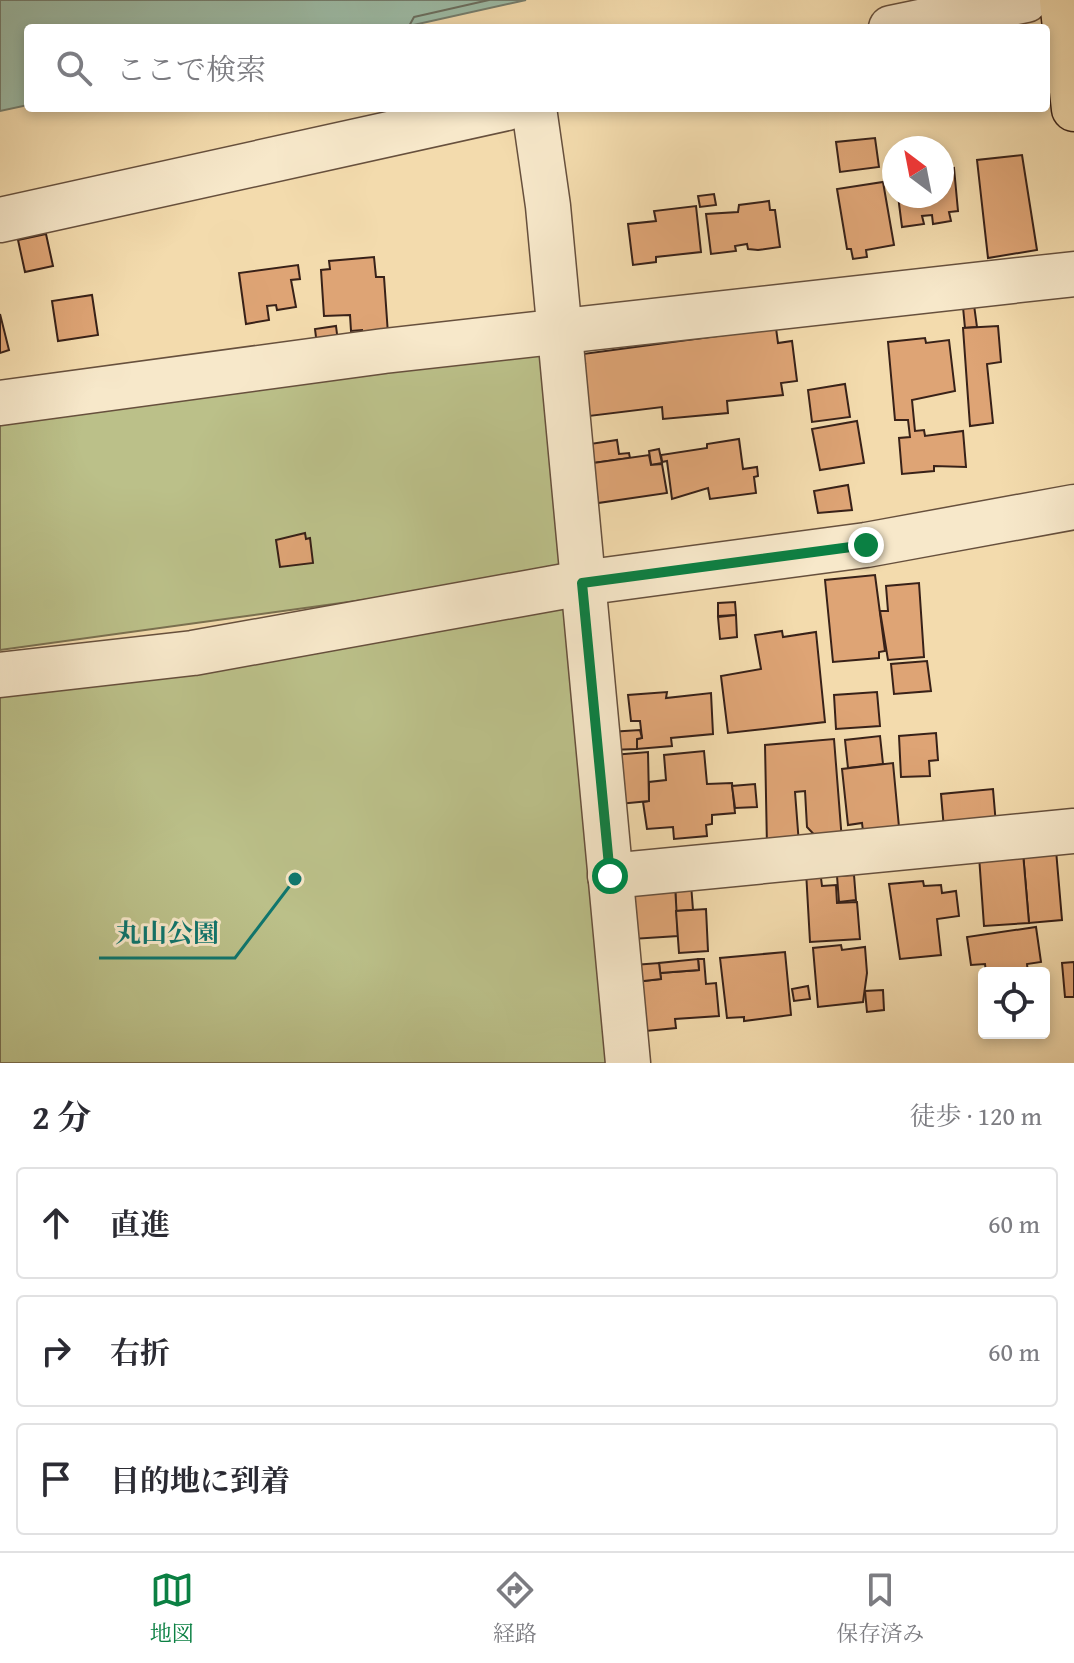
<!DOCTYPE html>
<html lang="ja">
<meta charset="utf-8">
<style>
:root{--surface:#fff;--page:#f2f2f3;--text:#2b2b33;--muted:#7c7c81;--line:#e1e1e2;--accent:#0b8043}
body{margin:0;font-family:"Gentium Book Plus","Noto Serif JP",serif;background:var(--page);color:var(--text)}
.controls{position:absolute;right:24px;bottom:24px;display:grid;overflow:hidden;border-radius:8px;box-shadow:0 4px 12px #0003}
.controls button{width:72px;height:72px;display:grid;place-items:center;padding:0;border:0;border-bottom:2px solid var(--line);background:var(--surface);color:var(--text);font:40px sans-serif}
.compass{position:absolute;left:882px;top:136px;width:72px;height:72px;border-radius:50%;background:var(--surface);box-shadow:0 4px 12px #0003;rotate:328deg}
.stop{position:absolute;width:24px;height:24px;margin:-18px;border:6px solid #0b8043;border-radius:50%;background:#fff}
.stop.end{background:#0b8043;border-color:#fff;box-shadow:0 2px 8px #0008}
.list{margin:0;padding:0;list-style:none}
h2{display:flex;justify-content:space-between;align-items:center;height:104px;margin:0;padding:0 32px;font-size:34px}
h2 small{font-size:26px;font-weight:400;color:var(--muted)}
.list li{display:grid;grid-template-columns:52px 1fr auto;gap:24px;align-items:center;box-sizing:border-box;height:112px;margin:0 16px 16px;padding:0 16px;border:2px solid var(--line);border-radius:8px}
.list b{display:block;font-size:30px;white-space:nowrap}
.list em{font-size:26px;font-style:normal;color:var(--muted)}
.icon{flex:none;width:44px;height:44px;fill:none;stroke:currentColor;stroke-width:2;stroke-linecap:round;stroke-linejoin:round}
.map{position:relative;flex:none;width:1074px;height:1063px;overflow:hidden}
.search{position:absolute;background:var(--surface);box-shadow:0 4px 12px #0003;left:24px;right:24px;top:24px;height:88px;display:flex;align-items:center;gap:20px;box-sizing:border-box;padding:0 28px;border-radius:8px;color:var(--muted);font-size:30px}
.sheet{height:488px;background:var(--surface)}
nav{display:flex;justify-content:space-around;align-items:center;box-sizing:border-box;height:112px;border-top:2px solid var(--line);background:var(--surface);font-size:22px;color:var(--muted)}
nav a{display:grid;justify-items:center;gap:4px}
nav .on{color:var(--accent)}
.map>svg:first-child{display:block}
.green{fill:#bbc089;stroke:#7a7050;stroke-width:2}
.water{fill:#9cbba6;stroke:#747d6d;stroke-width:2}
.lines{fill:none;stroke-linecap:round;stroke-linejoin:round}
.shore{stroke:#6a6e5f;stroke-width:2}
.building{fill:#dea475;stroke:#382118;stroke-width:2}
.minor-casing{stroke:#67503d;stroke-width:47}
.major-casing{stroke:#382118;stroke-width:47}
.minor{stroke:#f7e8ca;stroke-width:44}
.major{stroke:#f3dbad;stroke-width:44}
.route{stroke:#0b8043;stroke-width:10}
.leader{fill:none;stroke:#0f766e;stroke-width:3}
.callout-dot{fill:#0f766e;stroke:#f7e8ca;stroke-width:3}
.callout-label{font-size:26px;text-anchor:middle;font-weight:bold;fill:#0f766e;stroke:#f7e8ca;stroke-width:6;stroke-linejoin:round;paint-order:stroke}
</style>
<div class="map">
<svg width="1074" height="1063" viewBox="0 0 1074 1063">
<rect width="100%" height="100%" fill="#f3dbad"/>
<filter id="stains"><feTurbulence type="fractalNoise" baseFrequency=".0025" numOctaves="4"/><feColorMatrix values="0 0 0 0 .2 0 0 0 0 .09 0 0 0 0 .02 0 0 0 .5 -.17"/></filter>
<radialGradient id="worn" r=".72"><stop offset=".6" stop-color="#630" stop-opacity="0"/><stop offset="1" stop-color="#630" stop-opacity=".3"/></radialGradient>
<g class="green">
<polygon points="558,332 581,570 0,650 0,421"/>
<polygon points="566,606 607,1063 0,1063 0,694"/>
</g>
<polygon class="water" points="0,0 526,0 400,28 28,28 28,105 0,111"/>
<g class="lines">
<polyline class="shore" points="408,28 414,17 489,0"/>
</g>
<g class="building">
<polygon points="875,138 879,167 840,172 836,142"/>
<polygon points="1022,155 1037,250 988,258 977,160"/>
<polygon points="954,168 958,211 949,212 951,221 933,224 932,215 922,216 924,224 902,227 898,196 942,196 942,170"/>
<polygon points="883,182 894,245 866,250 867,257 853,259 851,249 847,249 837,189"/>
<polygon points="714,194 716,205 700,207 698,196"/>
<polygon points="769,201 770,210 775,210 780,247 758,250 748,249 747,244 735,246 736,251 711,254 706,214 738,212 739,205"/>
<polygon points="696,206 701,252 656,257 656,262 633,265 628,224 656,221 654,211"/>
<polygon points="46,234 53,266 25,272 18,240"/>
<polygon points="374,257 376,277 384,277 388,334 362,336 362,330 351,331 350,315 324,316 321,270 330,269 329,261"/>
<polygon points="298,265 300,279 291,280 296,307 277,310 276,305 267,306 269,320 246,324 239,273"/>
<polygon points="92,295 98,335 58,341 52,301"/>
<polygon points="974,305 977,327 965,328 963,307"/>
<polygon points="0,314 9,350 0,353"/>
<polygon points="336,326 338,342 317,345 315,329"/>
<polygon points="998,326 1001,362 987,364 993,423 970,426 963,328"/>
<polygon points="776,328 778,343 792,341 797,381 781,383 783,395 727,401 728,413 663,419 662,407 581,417 574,364 585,363 583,354"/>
<polygon points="925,338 926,343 949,340 955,391 912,400 915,431 924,430 925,436 963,431 966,467 934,466 934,471 902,474 899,438 910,437 908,420 895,420 888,342"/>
<polygon points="845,384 850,417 812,422 808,390"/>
<polygon points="857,421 864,463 820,470 812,429"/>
<polygon points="739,439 743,469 757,467 758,476 754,477 756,493 710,499 708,488 672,499 667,461 662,462 661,455 707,448 707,444"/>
<polygon points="617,440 619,454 629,453 630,458 593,463 590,444"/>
<polygon points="659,449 662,463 651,465 649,451"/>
<polygon points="649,455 651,465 662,464 667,493 598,503 593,463"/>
<polygon points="848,485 852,510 818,513 814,491"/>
<polygon points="305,533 306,539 310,538 313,563 280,567 276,540"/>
<polygon points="875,575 885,651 879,652 879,658 833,662 825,580"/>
<polygon points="919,583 924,657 888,660 880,611 888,611 886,586"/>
<polygon points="735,602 736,615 718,616 718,603"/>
<polygon points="736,615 737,637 720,639 718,617"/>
<polygon points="782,631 783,637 816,632 825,722 728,733 721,676 761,669 755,635"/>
<polygon points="927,661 931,691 894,694 891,664"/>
<polygon points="667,692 666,698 711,693 713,734 671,738 672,746 637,749 637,739 642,738 640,721 631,721 628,695"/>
<polygon points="877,692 880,726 836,729 834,695"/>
<polygon points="640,730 642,738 637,739 637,749 610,750 609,732"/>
<polygon points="936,733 938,760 929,761 930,776 901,777 899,736"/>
<polygon points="880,736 883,764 848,768 845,740"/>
<polygon points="834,739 842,841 822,843 807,827 805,791 795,792 799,844 767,847 765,745"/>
<polygon points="704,751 707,784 732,783 735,813 712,815 712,824 706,825 707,836 674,839 673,827 647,829 643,802 649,801 649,782 666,780 664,755"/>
<polygon points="648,752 649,801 619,804 613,755"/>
<polygon points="893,763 899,827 863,831 862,823 848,825 842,769"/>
<polygon points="755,784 757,807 735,808 732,786"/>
<polygon points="993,789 996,825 944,829 941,794"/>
<polygon points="1056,850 1062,920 1029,923 1023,853"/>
<polygon points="1023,853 1029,923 984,926 979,856"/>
<polygon points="820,870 822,886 836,885 837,903 857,902 860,939 810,942 806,871"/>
<polygon points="854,875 856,900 839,902 837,876"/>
<polygon points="923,881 924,886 941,885 942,893 956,891 959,916 937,919 941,955 900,959 889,884"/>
<polygon points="691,884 693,910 676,911 675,885"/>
<polygon points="675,885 678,936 632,939 629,888"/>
<polygon points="706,909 708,951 679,953 676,911"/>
<polygon points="1036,927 1041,962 1027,964 1028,973 986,973 985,964 971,965 967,937"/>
<polygon points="841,945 842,950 865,947 867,973 863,1002 818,1007 813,948"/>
<polygon points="785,952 791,1015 744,1021 744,1017 727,1018 720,958"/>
<polygon points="698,959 704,959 706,984 716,983 719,1016 675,1019 676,1028 646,1031 635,982 661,979 660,973 699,970"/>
<polygon points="698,959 699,970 660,973 659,963"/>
<polygon points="1074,962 1074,997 1065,997 1062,963"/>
<polygon points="659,963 661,979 635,982 634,965"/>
<polygon points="808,986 810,999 794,1001 792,989"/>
<polygon points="883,990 884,1010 867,1012 865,991"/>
</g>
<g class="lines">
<g class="minor-casing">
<g id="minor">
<polyline points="891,28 1026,0"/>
<polyline points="534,108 548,206 628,1063"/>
<polyline points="0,220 507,108"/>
<polyline points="0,403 384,351 1074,274"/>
<polyline points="0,675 193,653 582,583 866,545 1074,507"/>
<polyline points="610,876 1074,831"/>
</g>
</g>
<g class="major-casing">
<polyline id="major" points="1062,0 1074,109"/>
</g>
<use href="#minor" class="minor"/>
<use href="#major" class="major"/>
</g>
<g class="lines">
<polyline class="route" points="610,876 582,583 866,545"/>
</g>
<path class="leader" d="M295 879L235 958H99"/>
<circle class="callout-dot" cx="295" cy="879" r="8"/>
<g class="callout-label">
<text x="167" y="942">丸山公園</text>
</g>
<rect width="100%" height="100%" filter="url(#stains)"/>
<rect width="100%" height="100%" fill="url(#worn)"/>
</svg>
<div class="controls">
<button><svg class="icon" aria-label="locate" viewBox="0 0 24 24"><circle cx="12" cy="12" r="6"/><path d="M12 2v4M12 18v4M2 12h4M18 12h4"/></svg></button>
</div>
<svg class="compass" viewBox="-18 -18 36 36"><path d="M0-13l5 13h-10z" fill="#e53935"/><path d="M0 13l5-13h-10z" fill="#7c7c81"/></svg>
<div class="stop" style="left:610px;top:876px"></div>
<div class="stop end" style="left:866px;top:545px"></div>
<div class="search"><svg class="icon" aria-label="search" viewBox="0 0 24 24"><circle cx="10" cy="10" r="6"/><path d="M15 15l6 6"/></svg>ここで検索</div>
</div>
<section class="sheet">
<h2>2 分<small>徒歩 · 120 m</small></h2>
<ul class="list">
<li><svg class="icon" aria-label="ahead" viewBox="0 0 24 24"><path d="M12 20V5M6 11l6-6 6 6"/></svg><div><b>直進</b></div><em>60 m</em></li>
<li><svg class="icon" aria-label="right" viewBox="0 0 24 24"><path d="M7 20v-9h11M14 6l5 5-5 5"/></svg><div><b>右折</b></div><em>60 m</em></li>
<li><svg class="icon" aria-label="arrive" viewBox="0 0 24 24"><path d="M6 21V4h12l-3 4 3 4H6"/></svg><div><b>目的地に到着</b></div></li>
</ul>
</section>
<nav>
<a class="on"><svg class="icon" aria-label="map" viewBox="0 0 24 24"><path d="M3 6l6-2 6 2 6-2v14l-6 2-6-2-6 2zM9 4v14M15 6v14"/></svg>地図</a>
<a><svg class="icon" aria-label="directions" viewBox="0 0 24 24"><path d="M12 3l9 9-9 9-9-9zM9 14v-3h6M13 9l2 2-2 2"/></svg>経路</a>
<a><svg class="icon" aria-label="saved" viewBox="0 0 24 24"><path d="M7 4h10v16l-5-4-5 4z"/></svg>保存済み</a>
</nav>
